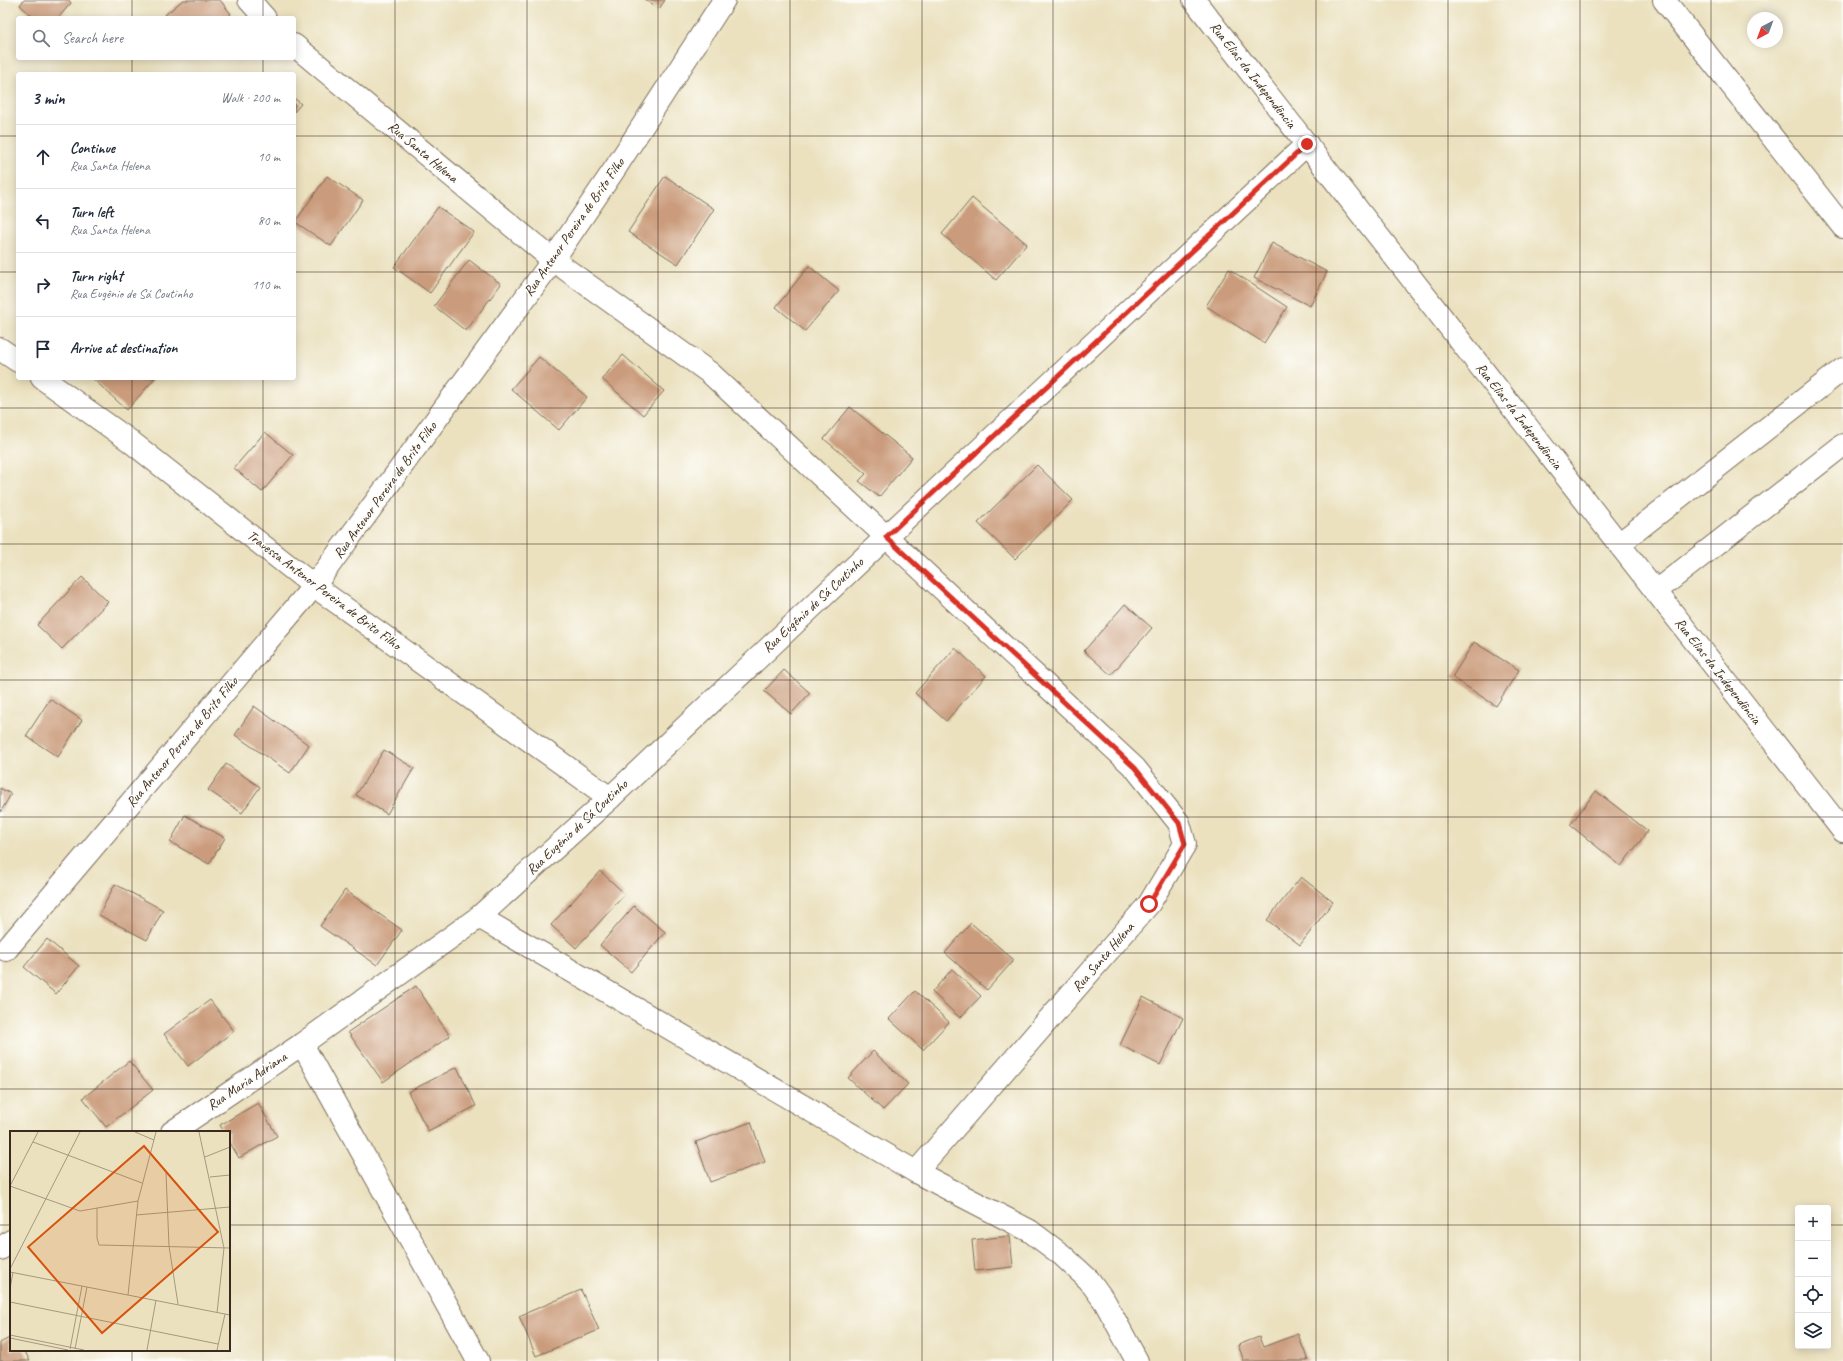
<!DOCTYPE html>
<meta charset="utf-8">
<style>
:root{--surface:#fff;--page:#f6f6f7;--text:#1f2937;--muted:#747a83;--line:#e0e1e3}
body{margin:0;font-family:Caveat,sans-serif;background:var(--page);color:var(--text)}
.controls{position:absolute;right:12px;bottom:12px;display:grid;overflow:hidden;border-radius:4px;box-shadow:0 2px 10px #0003}
.controls button{width:36px;height:36px;display:grid;place-items:center;padding:0;border:0;border-bottom:1px solid var(--line);background:var(--surface);color:var(--text);font:20px sans-serif}
.compass{position:absolute;left:1747px;top:12px;width:36px;height:36px;border-radius:50%;background:var(--surface);box-shadow:0 2px 10px #0003;rotate:221deg}
.stop{position:absolute;width:12px;height:12px;margin:-9px;border:3px solid #d93025;border-radius:50%;background:#fff}
.stop.end{background:#d93025;border-color:#fff;box-shadow:0 1px 4px #0008}
.list{margin:0;padding:0;list-style:none}
h2{display:flex;justify-content:space-between;align-items:center;height:52px;margin:0;padding:0 16px;font-size:17px}
h2 small{font-size:13px;font-weight:400;color:var(--muted)}
.list li{display:grid;grid-template-columns:26px 1fr auto;gap:12px;align-items:center;box-sizing:border-box;height:64px;padding:0 16px;border-top:1px solid var(--line)}
.list b{display:block;font-size:15px;white-space:nowrap}
.list p{margin:0;font-size:13px;white-space:nowrap;color:var(--muted)}
.list em{font-size:13px;font-style:normal;color:var(--muted)}
.icon{flex:none;width:22px;height:22px;fill:none;stroke:currentColor;stroke-width:2;stroke-linecap:round;stroke-linejoin:round}
.map{position:relative;flex:none;width:1843px;height:1361px;overflow:hidden}
.search{position:absolute;background:var(--surface);box-shadow:0 2px 10px #0003;left:16px;top:16px;width:280px;height:44px;display:flex;align-items:center;gap:10px;box-sizing:border-box;padding:0 14px;border-radius:4px;color:var(--muted);font-size:15px}
.panel{position:absolute;background:var(--surface);box-shadow:0 2px 10px #0003;left:16px;top:72px;width:280px;height:308px;border-radius:4px}
.map>svg:first-child{display:block}
.building{fill:#ca9b7b}
.lines{fill:none;stroke-linecap:round;stroke-linejoin:round}
.street-casing{stroke:#796a56;stroke-width:24}
.street{stroke:#fff;stroke-width:22}
.route{stroke:#d93025;stroke-width:5}
.grid{fill:none;stroke:#3b2a1e;stroke-width:1;stroke-opacity:0.55}
.labels{text-anchor:middle;dominant-baseline:central;stroke-width:3;stroke-linejoin:round;paint-order:stroke}
.street-label{font-size:14px;fill:#3b2a1e;stroke:#fdfcf7}
.inset-road{fill:none;stroke:#a5987f;stroke-width:1}
.view{fill:#d7540e;fill-opacity:0.15;stroke:#d7540e;stroke-width:2}
.inset-edge{fill:none;stroke:#3b2a1e;stroke-width:2}
</style>
<div class="map">
<svg width="1843" height="1361" viewBox="0 0 1843 1361">
<rect width="100%" height="100%" fill="#fdfcf7"/>
<filter id="ink" filterUnits="userSpaceOnUse"><feTurbulence type="fractalNoise" baseFrequency=".025" numOctaves="2"/><feDisplacementMap in="SourceGraphic" scale="8" xChannelSelector="R" yChannelSelector="G"/><feConvolveMatrix kernelMatrix="1 2 1 2 8 2 1 2 1" color-interpolation-filters="sRGB"/></filter>
<filter id="wash" filterUnits="userSpaceOnUse"><feTurbulence type="fractalNoise" baseFrequency=".012" numOctaves="4" result="noise"/><feDisplacementMap in="SourceGraphic" scale="16" xChannelSelector="R" yChannelSelector="G"/><feGaussianBlur stdDeviation="0.9" result="paint"/><feColorMatrix in="noise" values="0 0 0 0 0 0 0 0 0 0 0 0 0 0 0 0 0 1.4 0 .05"/><feComposite in="paint" operator="in"/></filter>
<g filter="url(#wash)">
<rect width="100%" height="100%" fill="#ebe1bf"/>
<g id="blocks">
<g class="building">
<polygon points="24,0 69,0 71,3 58,18 34,18 20,5"/>
<polygon points="183,0 220,0 231,14 226,18 168,18 165,15"/>
<polygon points="645,0 665,0 659,9"/>
<polygon points="294,98 301,104 294,112"/>
<polygon points="327,176 363,200 331,246 295,222"/>
<polygon points="665,176 714,209 678,264 628,232"/>
<polygon points="972,198 1027,244 996,280 942,234"/>
<polygon points="438,207 474,232 430,293 394,267"/>
<polygon points="1272,243 1327,272 1310,306 1254,278"/>
<polygon points="469,260 501,284 466,331 434,306"/>
<polygon points="809,266 839,291 805,331 776,307"/>
<polygon points="1229,269 1287,307 1264,343 1206,306"/>
<polygon points="623,355 664,391 643,415 602,379"/>
<polygon points="539,357 587,397 559,430 511,389"/>
<polygon points="92,378 155,378 127,410"/>
<polygon points="850,407 912,457 879,497 859,481 866,474 824,439"/>
<polygon points="265,432 293,455 262,492 234,468"/>
<polygon points="1037,465 1073,500 1015,559 978,523"/>
<polygon points="82,577 108,602 62,649 37,625"/>
<polygon points="1125,604 1152,628 1111,675 1084,651"/>
<polygon points="1474,642 1519,670 1496,706 1452,677"/>
<polygon points="955,648 986,676 946,721 915,693"/>
<polygon points="784,670 810,693 791,714 764,691"/>
<polygon points="50,699 82,720 58,757 26,736"/>
<polygon points="254,706 309,745 290,773 235,735"/>
<polygon points="384,750 414,768 387,814 356,795"/>
<polygon points="226,764 260,787 242,813 208,790"/>
<polygon points="0,788 11,794 0,813"/>
<polygon points="1596,791 1648,831 1621,866 1570,825"/>
<polygon points="185,815 225,838 209,864 170,842"/>
<polygon points="600,871 625,894 576,948 551,925"/>
<polygon points="1301,877 1333,902 1300,945 1267,920"/>
<polygon points="115,884 163,910 147,940 99,915"/>
<polygon points="345,890 402,930 377,965 320,926"/>
<polygon points="634,906 665,932 631,972 600,945"/>
<polygon points="971,923 1014,960 987,990 945,953"/>
<polygon points="47,939 79,966 56,994 24,967"/>
<polygon points="952,969 981,996 960,1018 932,992"/>
<polygon points="416,986 450,1036 383,1082 348,1032"/>
<polygon points="915,991 949,1022 923,1050 889,1019"/>
<polygon points="1143,997 1183,1018 1160,1065 1120,1045"/>
<polygon points="210,1000 234,1031 188,1066 164,1034"/>
<polygon points="873,1051 908,1084 883,1110 848,1078"/>
<polygon points="129,1061 153,1090 106,1127 83,1098"/>
<polygon points="457,1067 476,1106 428,1131 408,1092"/>
<polygon points="258,1103 277,1136 239,1158 229,1141 229,1132 224,1132 220,1125"/>
<polygon points="751,1122 765,1162 710,1182 696,1142"/>
<polygon points="1010,1236 1013,1267 975,1271 972,1240"/>
<polygon points="581,1290 599,1330 536,1356 519,1316"/>
<polygon points="1298,1334 1308,1361 1244,1361 1238,1345 1259,1337 1263,1347"/>
<polygon points="11,1337 11,1350 24,1350 30,1361 0,1361 0,1343"/>
</g>
</g>
</g>
<g filter="url(#ink)">
<use href="#blocks" fill-opacity="0" stroke="#796a56" stroke-width="1"/>
<g class="lines">
<g class="street-casing">
<g id="street">
<polyline points="249,0 265,18"/>
<polyline points="1194,0 1843,831"/>
<polyline points="1664,0 1843,227"/>
<polyline points="294,45 553,260 710,373 1135,768 1179,823 1185,844 1149,904 916,1172"/>
<polyline points="0,349 18,361"/>
<polyline points="42,378 130,441 314,586 610,798"/>
<polyline points="1619,544 1843,369"/>
<polyline points="1656,591 1843,445"/>
<polyline points="479,917 916,1172 1030,1231 1062,1255 1089,1280 1105,1302 1137,1361"/>
<polyline points="6,950 314,586 553,260 616,167 724,0"/>
<polyline points="302,1044 478,1361"/>
<polyline points="172,1132 302,1044 479,917 610,798 886,537 1307,144"/>
<polyline points="0,1249 11,1241"/>
</g>
</g>
<use href="#street" class="street"/>
</g>
</g>
<g class="lines" filter="url(#ink)">
<polyline class="route" points="1149,904 1185,844 1179,823 1135,768 886,537 1307,144"/>
</g>
<path class="grid" d="M132,0V18M263,0V18M395,0V1361M527,0V1361M658,0V1361M790,0V1361M922,0V1361M1053,0V1361M1185,0V1361M1316,0V1361M1448,0V1361M1580,0V1361M1711,0V1361M132,58V74M263,58V74M0,136H18M294,136H1843M0,272H18M294,272H1843M132,378V1132M263,378V1361M0,408H1843M0,544H1843M0,680H1843M0,817H1843M0,953H1843M0,1089H1843M0,1225H11M229,1225H1798M1828,1225H1843M132,1350V1361"/>
<g class="labels">
<g class="street-label">
<text transform="translate(1253 75) rotate(52)">Rua Elias da Independência</text>
<text transform="translate(423 152) rotate(40)">Rua Santa Helena</text>
<text transform="translate(574 227) rotate(-55)">Rua Antenor Pereira de Brito Filho</text>
<text transform="translate(1519 416) rotate(52)">Rua Elias da Independência</text>
<text transform="translate(385 490) rotate(-54)">Rua Antenor Pereira de Brito Filho</text>
<text transform="translate(324 590) rotate(37)">Travessa Antenor Pereira de Brito Filho</text>
<text transform="translate(813 605) rotate(-43)">Rua Eugênio de Sá Coutinho</text>
<text transform="translate(1718 671) rotate(52)">Rua Elias da Independência</text>
<text transform="translate(182 742) rotate(-50)">Rua Antenor Pereira de Brito Filho</text>
<text transform="translate(577 827) rotate(-43)">Rua Eugênio de Sá Coutinho</text>
<text transform="translate(1103 957) rotate(-49)">Rua Santa Helena</text>
<text transform="translate(247 1081) rotate(-34)">Rua Maria Adriana</text>
</g>
</g>
<g transform="translate(10 1131)">
<rect width="220" height="220" fill="#ebe1bf"/>
<path class="inset-road" d="M28,1L0,55L70,80L128,70M125,1L144,9M189,1L214,117L207,182M23,11L132,52M195,26L220,16M156,42L159,115L168,173M200,46L220,44M87,77V107L89,114L220,117M126,84L220,76M0,138L70,1M0,141L220,184M0,158L3,141M118,164L128,70L146,1M0,171L208,213M0,204L74,219M0,207L58,219M60,218L72,155M65,218L77,156M137,219L146,169M207,219L215,183"/>
<path class="view" d="M134,15L208,101L92,202L18,116Z"/>
<rect width="220" height="220" class="inset-edge"/>
</g>
</svg>
<div class="controls">
<button>+</button>
<button>−</button>
<button><svg class="icon" aria-label="locate" viewBox="0 0 24 24"><circle cx="12" cy="12" r="6"/><path d="M12 2v4M12 18v4M2 12h4M18 12h4"/></svg></button>
<button><svg class="icon" aria-label="layers" viewBox="0 0 24 24"><path d="M12 4l9 5-9 5-9-5zM3 14l9 5 9-5"/></svg></button>
</div>
<svg class="compass" viewBox="-18 -18 36 36"><path d="M0-13l5 13h-10z" fill="#e53935"/><path d="M0 13l5-13h-10z" fill="#747a83"/></svg>
<div class="stop" style="left:1149px;top:904px"></div>
<div class="stop end" style="left:1307px;top:144px"></div>
<div class="search"><svg class="icon" aria-label="search" viewBox="0 0 24 24"><circle cx="10" cy="10" r="6"/><path d="M15 15l6 6"/></svg>Search here</div>
<section class="panel">
<h2>3 min<small>Walk · 200 m</small></h2>
<ul class="list">
<li><svg class="icon" aria-label="ahead" viewBox="0 0 24 24"><path d="M12 20V5M6 11l6-6 6 6"/></svg><div><b>Continue</b><p>Rua Santa Helena</p></div><em>10 m</em></li>
<li><svg class="icon" aria-label="left" viewBox="0 0 24 24"><path d="M17 20v-9H6M10 6l-5 5 5 5"/></svg><div><b>Turn left</b><p>Rua Santa Helena</p></div><em>80 m</em></li>
<li><svg class="icon" aria-label="right" viewBox="0 0 24 24"><path d="M7 20v-9h11M14 6l5 5-5 5"/></svg><div><b>Turn right</b><p>Rua Eugênio de Sá Coutinho</p></div><em>110 m</em></li>
<li><svg class="icon" aria-label="arrive" viewBox="0 0 24 24"><path d="M6 21V4h12l-3 4 3 4H6"/></svg><div><b>Arrive at destination</b></div></li>
</ul>
</section>
</div>
